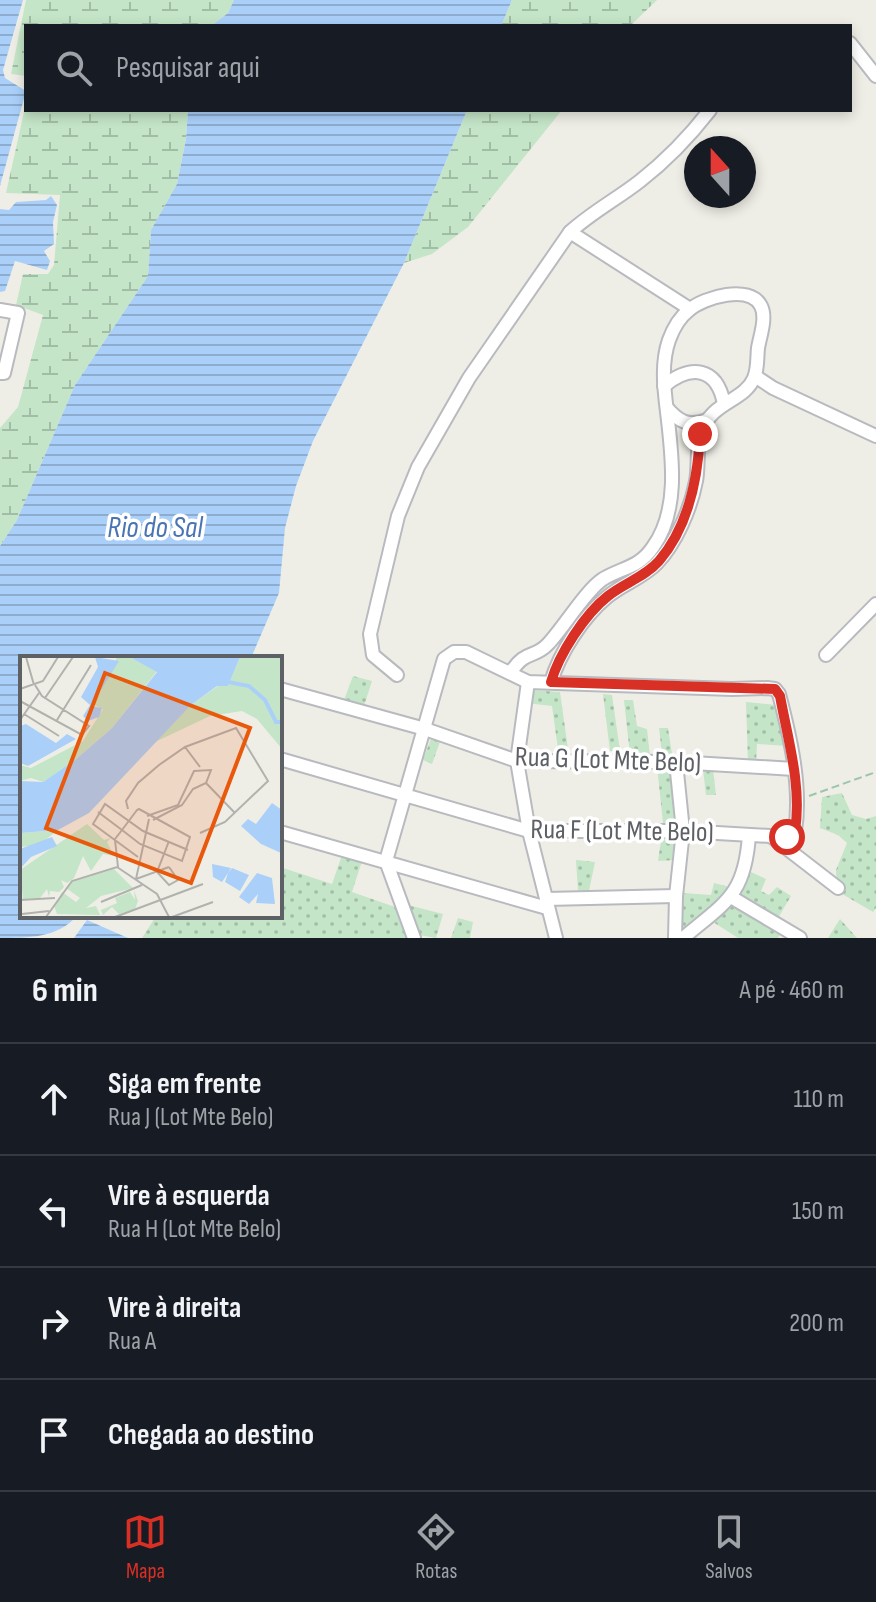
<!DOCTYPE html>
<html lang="pt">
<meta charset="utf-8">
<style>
:root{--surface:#171b24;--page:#20242c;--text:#f1f3f6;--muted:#9ea1a6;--line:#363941;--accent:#d93025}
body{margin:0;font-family:"Sofia Sans Condensed",sans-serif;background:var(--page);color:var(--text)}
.compass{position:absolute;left:684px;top:136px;width:72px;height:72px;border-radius:50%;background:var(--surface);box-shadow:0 4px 12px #0003;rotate:339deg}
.stop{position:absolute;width:24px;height:24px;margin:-18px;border:6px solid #d93025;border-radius:50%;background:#fff}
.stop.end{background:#d93025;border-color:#fff;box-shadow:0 2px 8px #0008}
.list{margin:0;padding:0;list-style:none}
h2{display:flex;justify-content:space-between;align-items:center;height:104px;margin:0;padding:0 32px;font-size:34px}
h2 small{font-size:26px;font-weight:400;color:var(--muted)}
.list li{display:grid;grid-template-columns:52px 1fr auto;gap:24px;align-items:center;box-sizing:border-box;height:112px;padding:0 32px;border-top:2px solid var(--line)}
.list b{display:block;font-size:30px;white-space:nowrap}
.list p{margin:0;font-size:26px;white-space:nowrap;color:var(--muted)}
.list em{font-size:26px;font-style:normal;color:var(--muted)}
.icon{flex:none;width:44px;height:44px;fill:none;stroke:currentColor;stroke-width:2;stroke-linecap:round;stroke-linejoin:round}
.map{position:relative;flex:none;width:876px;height:938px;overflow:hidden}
.search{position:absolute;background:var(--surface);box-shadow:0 4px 12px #0003;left:24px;right:24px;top:24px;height:88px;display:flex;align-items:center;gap:20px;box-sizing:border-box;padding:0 28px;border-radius:0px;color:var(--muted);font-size:30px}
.sheet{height:552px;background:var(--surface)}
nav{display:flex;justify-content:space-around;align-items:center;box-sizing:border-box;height:112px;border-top:2px solid var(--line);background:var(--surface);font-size:22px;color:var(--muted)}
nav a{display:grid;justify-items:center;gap:4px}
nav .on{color:var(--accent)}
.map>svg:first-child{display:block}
.grass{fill:url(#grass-dots)}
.wetland{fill:url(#wetland-marsh)}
.water{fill:url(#water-rules)}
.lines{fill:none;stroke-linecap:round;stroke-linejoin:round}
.minor-casing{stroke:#b8babf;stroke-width:16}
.path{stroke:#9dc5ac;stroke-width:2;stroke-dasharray:8 4;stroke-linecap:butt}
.minor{stroke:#fff;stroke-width:12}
.route{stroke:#d93025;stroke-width:10}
.labels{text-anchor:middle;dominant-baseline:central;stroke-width:7;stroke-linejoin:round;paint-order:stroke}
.street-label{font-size:28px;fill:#5d6065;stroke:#fff}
.water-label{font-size:30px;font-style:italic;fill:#4a74b4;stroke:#fff}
.inset-river{fill:none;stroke:#aad0fa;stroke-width:4}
.inset-road{fill:none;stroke:#b1b1ae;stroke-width:2}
.view{fill:#e8590c;fill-opacity:0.15;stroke:#e8590c;stroke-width:4}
.inset-edge{fill:none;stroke:#5d6065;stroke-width:4}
</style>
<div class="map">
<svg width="876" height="938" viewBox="0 0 876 938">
<defs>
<pattern id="grass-dots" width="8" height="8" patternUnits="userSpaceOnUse" patternTransform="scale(2)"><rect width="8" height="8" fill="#c4e5c7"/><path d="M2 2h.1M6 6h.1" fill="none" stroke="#a2bda5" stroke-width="1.8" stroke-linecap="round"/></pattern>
<pattern id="wetland-marsh" width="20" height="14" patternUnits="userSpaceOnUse" patternTransform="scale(2)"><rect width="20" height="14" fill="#c4e5c7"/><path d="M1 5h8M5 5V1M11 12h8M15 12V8" fill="none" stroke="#a2bda5"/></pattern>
<pattern id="water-rules" width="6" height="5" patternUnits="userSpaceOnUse" patternTransform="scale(2)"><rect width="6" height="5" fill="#aad0fa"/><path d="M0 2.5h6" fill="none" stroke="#8eacce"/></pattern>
</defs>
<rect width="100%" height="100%" fill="#efeee6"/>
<g class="grass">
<polygon points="353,676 372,681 364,706 344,700"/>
<polygon points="529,690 560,692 568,749 558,749 552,706 526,703"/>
<polygon points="603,694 612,695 620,751 610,751"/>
<polygon points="624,700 633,700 637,726 647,729 650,756 630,755"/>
<polygon points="746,702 776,705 787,746 757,744 756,763 748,764"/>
<polygon points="659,728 668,728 672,754 662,754"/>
<polygon points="432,736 441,739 432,764 423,760"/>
<polygon points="657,766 671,767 677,824 663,823"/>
<polygon points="703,769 713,769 716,795 706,795"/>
<polygon points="842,793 852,815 866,819 876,816 876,908 873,912 837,891 836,870 847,843 838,835 820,828 822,797"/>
<polygon points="662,834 679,834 675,860 658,861"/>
<polygon points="342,855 362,861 352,892 395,907 409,938 142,938 156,916 280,916 280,867 332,884"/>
<polygon points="576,860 595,862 589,891 578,891"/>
<polygon points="751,872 766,879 761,891 769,895 777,887 791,896 778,918 736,896"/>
<polygon points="714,883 733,888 679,936 684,893 711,895"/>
<polygon points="731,902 782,931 778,938 738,938 710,920"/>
<polygon points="408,905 443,914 436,938 419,935"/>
<polygon points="458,918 473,922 470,938 451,938"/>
<polygon points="840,919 857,938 828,938"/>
</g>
<g class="wetland">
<polygon points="26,0 234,0 228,13 211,26 26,26 26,76 11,74"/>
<polygon points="512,0 657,0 630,26 501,26"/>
<polygon points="26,103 26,110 188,110 186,139 177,184 151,230 148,276 75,385 17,520 0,546 0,428 18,407 43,315 16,305 23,274 48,274 54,265 60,195 6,193"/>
<polygon points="467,110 562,110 468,227 432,254 404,263"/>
</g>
<g class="water">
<polygon points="0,0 23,0 3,70 5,78 26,91 0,186"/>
<polygon points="234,0 512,0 501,26 211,26 228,13"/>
<path d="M188,110H467L404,263L313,441L296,486L285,528L279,593L251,658H22V916H77C57,938 29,938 0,938V546L17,520L75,385L148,276L151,230L177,184L186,139Z"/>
<polygon points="51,196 57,205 53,222 54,244 44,251 50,261 47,270 15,261 5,291 0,292 0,209 9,210 16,202 46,200"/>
<polygon points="87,920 128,938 74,938"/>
</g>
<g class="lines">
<g class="minor-casing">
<g id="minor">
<polyline points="850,43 876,76"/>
<polyline points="570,232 690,309"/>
<polyline points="0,310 18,313 4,373 0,373"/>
<polyline points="755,376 773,388 876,436"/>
<path d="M664,386C691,364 717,367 724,404"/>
<path d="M667,408C679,422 689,427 707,420"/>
<polyline points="826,655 876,604"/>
<path d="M511,672C526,649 534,659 548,644C564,627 586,590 603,579C623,567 639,568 653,547C680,510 672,455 667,412C664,388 661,363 669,340C673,329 680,317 689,310C704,297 750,284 761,306C767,318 760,336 758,348C757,357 758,369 754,378C744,402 711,401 701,433C696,447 699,466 696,481C691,508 676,543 657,563C643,578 622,584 607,597C583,617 560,652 551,682"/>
<path d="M397,675L373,655L370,634L398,516L418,467L469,378L570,232C592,212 617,199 640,181C667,160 689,137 710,110"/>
<polyline points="528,682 517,761 529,831 556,938"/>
<polyline points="280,689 425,729 517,761 676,762 794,769"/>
<path d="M280,759L529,831H683L787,837L795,831C802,787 790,736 779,694L775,689L767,688L732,689L528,682L466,652H454L444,659L386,861"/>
<polyline points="280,832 547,908"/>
<polyline points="772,837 838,888"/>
<polyline points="386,861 414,938"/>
<polyline points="731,897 800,938"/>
<polyline points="546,899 676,896"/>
<polyline points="675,938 676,896 683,831 676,762"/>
<path d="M683,938C726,902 745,895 749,835"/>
</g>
</g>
<polyline class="path" points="809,796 876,772"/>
<use href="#minor" class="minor"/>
</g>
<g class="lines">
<path class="route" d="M700,434C698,478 689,526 659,561C645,577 624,583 608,596C585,614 559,654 551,682L775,689L780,696C788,740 802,786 795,831L787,837"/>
</g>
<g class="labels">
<g class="street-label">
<text transform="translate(608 760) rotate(2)">Rua G (Lot Mte Belo)</text>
<text transform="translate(622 831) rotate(1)">Rua F (Lot Mte Belo)</text>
</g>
<g class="water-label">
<text x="155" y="528">Rio do Sal</text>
</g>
</g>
<g transform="translate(20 656)">
<rect width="262" height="262" fill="#efeee6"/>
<path d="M67,168L84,184L91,182L87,186L94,200L83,198L71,215L63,200L54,222L47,227L41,224L44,231L39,236L30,235L29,241L27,233L20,242L3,243L0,214ZM114,234L118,245L115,253L99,258L92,251L83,259L81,254L97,247L95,242L110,236L115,244Z" fill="#c4e5c7"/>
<path d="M94,213L113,232L81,240L66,252L76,250L80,259L37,258L34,250L42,236L56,246L60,242L46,232L52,226Z" fill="#c4e5c7"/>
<path d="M97,1H110L137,15L92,72L55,104L23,126L11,122L0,125V109L11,112L63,85L83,53L74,49ZM220,1H262V93L237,63L222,55L190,60L135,86L171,49L198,30H208ZM38,174L19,189L0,191V177Z" fill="#c4e5c7"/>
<path d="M75,1L99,5L71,50L82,52L79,61L68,65L63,60L70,49L61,41L78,11ZM110,1H220L208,30H197L171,49L69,157L38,174L0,177V125L23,126L55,104L92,72L137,16ZM6,68L36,87L47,78L56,83L8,110L0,107V70ZM252,147L262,154L261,197L241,188L221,170L228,163L236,168ZM32,181L37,190L11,201L0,213V193ZM192,208L211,212L208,217L212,212L229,219L220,235L205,226L208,217L202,226L193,221ZM237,217L252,222L255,248L236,247L238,238L229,248L219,241Z" fill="#aad0fa"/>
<path class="inset-river" d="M203,25L229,30L245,44L256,66H262"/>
<path class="inset-road" d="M6,1L14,29M0,33L23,25L38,1M25,42L53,1M0,45L62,79L69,70L22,40L15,29M4,58L39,80M0,64L19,37M37,64L71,9M165,91L180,111M186,127L214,156M108,153L106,145L118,127L139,109L165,91L216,72L248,125L205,166L180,177M78,156L102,174L120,188L162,205L170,181L119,153L117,154L102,174L95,183M127,160L158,149L174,115L191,114L186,127L173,133L162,149L133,164M95,184L98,211M149,185L137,216L149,229L158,224L149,211M118,201L73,168L85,148L123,175L168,194M116,223L129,163M116,223L149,211M0,244L35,242M81,246L122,229M2,258L29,255M26,261L52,225L97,211L137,238L149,261M95,261L183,228M152,261L193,246"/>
<path class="view" d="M85,17L230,72L171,227L26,172Z"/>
<rect width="262" height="262" class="inset-edge"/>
</g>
</svg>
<svg class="compass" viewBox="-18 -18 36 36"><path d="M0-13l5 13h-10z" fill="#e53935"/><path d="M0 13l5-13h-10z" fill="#9ea1a6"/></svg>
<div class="stop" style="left:787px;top:837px"></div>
<div class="stop end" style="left:700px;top:434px"></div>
<div class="search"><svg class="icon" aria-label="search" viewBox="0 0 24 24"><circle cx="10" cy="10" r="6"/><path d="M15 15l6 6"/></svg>Pesquisar aqui</div>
</div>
<section class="sheet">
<h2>6 min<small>A pé · 460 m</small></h2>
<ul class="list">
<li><svg class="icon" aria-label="ahead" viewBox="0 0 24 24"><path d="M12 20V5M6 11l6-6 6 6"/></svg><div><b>Siga em frente</b><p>Rua J (Lot Mte Belo)</p></div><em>110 m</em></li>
<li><svg class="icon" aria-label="left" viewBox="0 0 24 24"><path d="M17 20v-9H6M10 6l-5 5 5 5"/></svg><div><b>Vire à esquerda</b><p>Rua H (Lot Mte Belo)</p></div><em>150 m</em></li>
<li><svg class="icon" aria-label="right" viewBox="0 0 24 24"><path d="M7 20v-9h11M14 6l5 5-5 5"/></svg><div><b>Vire à direita</b><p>Rua A</p></div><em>200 m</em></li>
<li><svg class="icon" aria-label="arrive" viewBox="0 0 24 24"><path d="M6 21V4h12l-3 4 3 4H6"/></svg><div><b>Chegada ao destino</b></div></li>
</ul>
</section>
<nav>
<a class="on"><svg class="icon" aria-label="map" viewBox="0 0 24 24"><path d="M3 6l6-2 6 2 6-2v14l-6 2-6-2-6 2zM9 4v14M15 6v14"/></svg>Mapa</a>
<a><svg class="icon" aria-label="directions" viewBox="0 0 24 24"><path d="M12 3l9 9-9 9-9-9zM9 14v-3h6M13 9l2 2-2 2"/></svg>Rotas</a>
<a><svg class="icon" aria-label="saved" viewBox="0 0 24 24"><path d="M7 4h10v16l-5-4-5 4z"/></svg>Salvos</a>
</nav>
